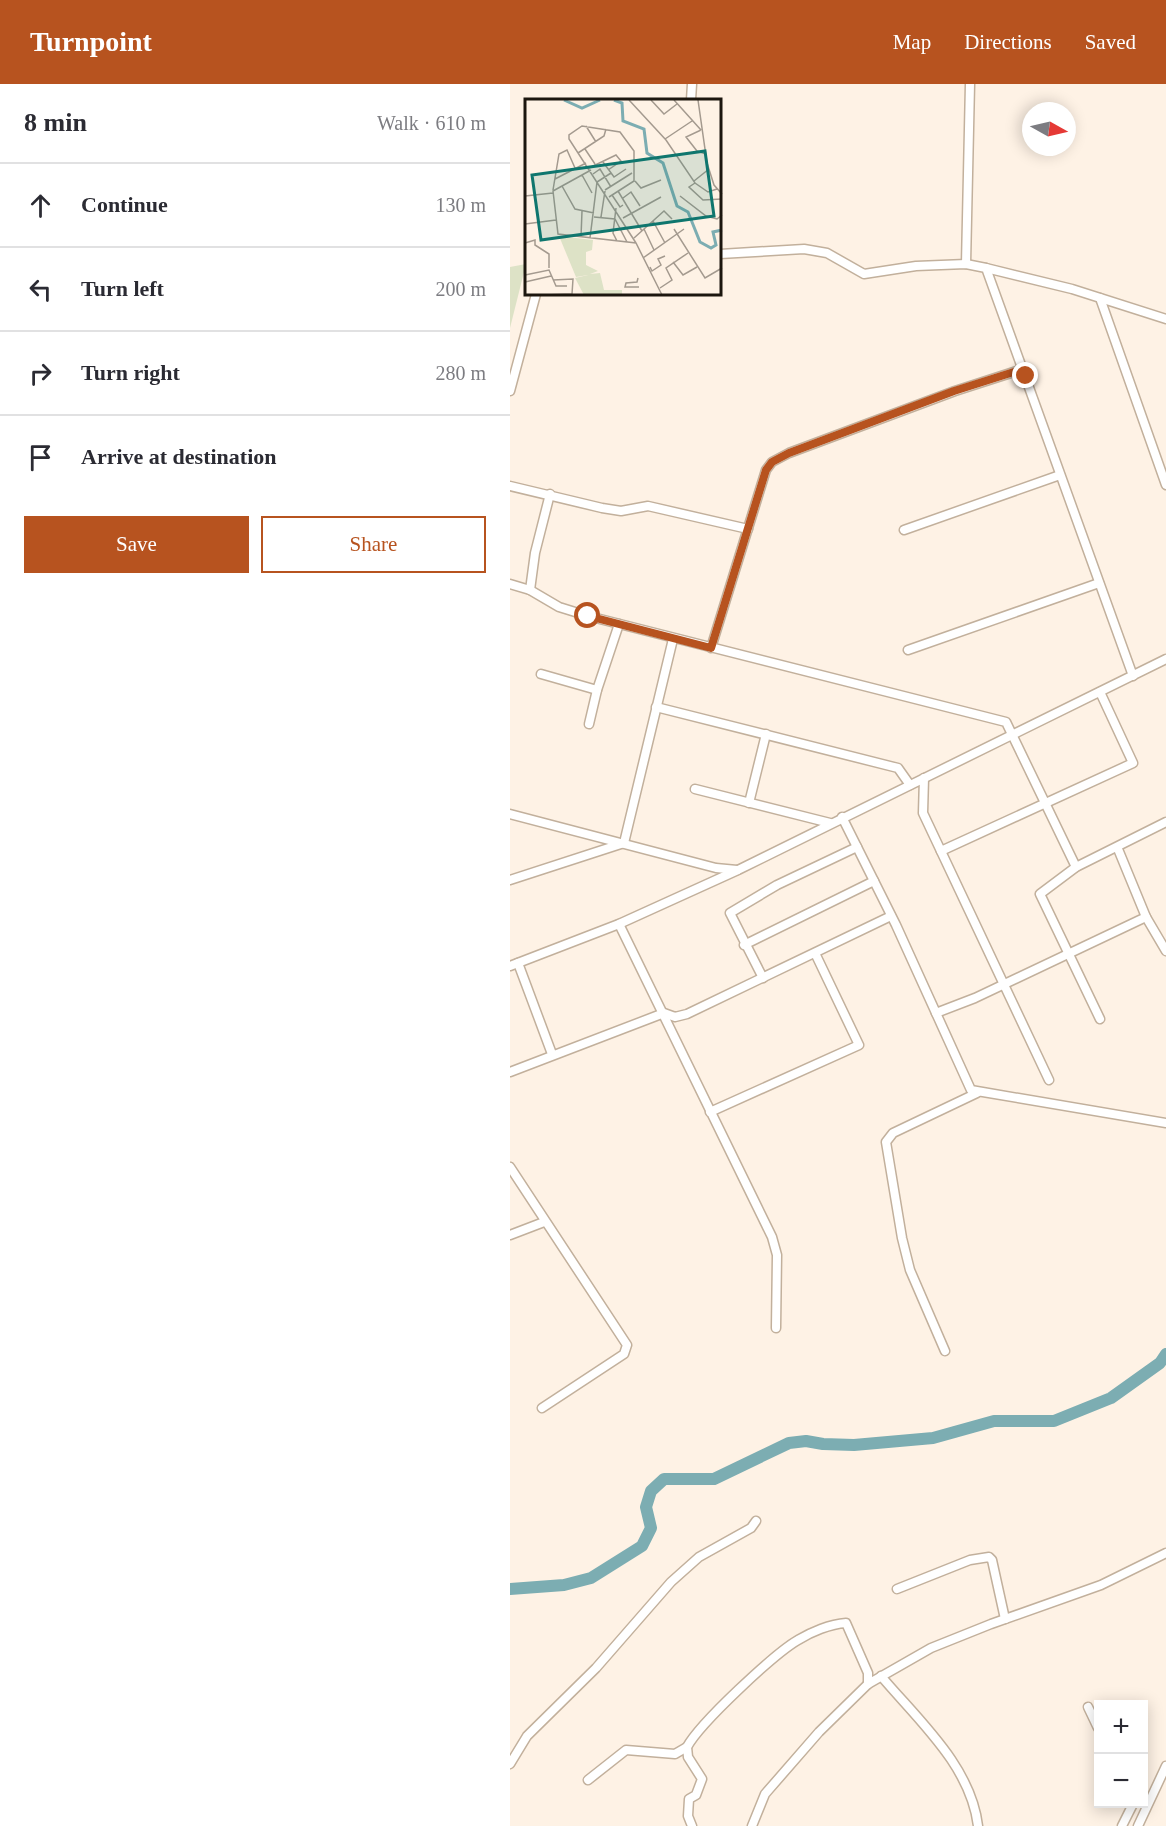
<!DOCTYPE html>
<meta charset="utf-8">
<style>
:root{--surface:#fff;--page:#f2f2f3;--text:#2b2b33;--muted:#7c7c81;--line:#e1e1e2;--accent:#b7531f}
body{margin:0;font-family:"Times New Roman",serif;background:var(--page);color:var(--text)}
.controls{position:absolute;right:18px;bottom:18px;display:grid;overflow:hidden;border-radius:0px;box-shadow:0 3px 15px #0003}
.controls button{width:54px;height:54px;display:grid;place-items:center;padding:0;border:0;border-bottom:2px solid var(--line);background:var(--surface);color:var(--text);font:30px sans-serif}
.compass{position:absolute;left:512px;top:18px;width:54px;height:54px;border-radius:50%;background:var(--surface);box-shadow:0 3px 15px #0003;rotate:98deg}
.stop{position:absolute;width:18px;height:18px;margin:-14px;border:4px solid #b7531f;border-radius:50%;background:#fff}
.stop.end{background:#b7531f;border-color:#fff;box-shadow:0 2px 6px #0008}
.list{margin:0;padding:0;list-style:none}
h2{display:flex;justify-content:space-between;align-items:center;height:78px;margin:0;padding:0 24px;font-size:26px}
h2 small{font-size:20px;font-weight:400;color:var(--muted)}
.list li{display:grid;grid-template-columns:39px 1fr auto;gap:18px;align-items:center;box-sizing:border-box;height:84px;padding:0 24px;border-top:2px solid var(--line)}
.list b{display:block;font-size:22px;white-space:nowrap}
.list em{font-size:20px;font-style:normal;color:var(--muted)}
.actions{display:flex;gap:12px;padding:18px 24px}
.actions a{flex:1;padding:14px 0;border:2px solid var(--accent);border-radius:0px;text-align:center;font-size:21px;color:var(--accent)}
.actions .main{background:var(--accent);color:#fff}
.icon{flex:none;width:33px;height:33px;fill:none;stroke:currentColor;stroke-width:2;stroke-linecap:round;stroke-linejoin:round}
.map{position:relative;flex:none;width:656px;height:1742px;overflow:hidden}
header{display:flex;align-items:center;gap:36px;box-sizing:border-box;height:84px;padding:0 30px;background:var(--accent);color:#fff}
header strong{font-size:28px}
nav{display:flex;gap:33px;margin-inline-start:auto;font-size:21px}
main{display:flex}
aside{flex:1;background:var(--surface)}
.map>svg:first-child{display:block}
.green{fill:#dde2c6}
.lines{fill:none;stroke-linecap:round;stroke-linejoin:round}
.river{stroke:#7cadb2;stroke-width:12}
.minor-casing{stroke:#c2b09c;stroke-width:11}
.minor{stroke:#fff;stroke-width:8}
.route{stroke:#b7531f;stroke-width:8}
.inset-river{fill:none;stroke:#7cadb2;stroke-width:3}
.inset-road{fill:none;stroke:#a49a8f;stroke-width:1.5}
.view{fill:#0f766e;fill-opacity:0.15;stroke:#0f766e;stroke-width:3}
.inset-edge{fill:none;stroke:#1c160e;stroke-width:3}
</style>
<header>
<strong>Turnpoint</strong>
<nav><a>Map</a><a>Directions</a><a>Saved</a></nav>
</header>
<main>
<aside>
<h2>8 min<small>Walk · 610 m</small></h2>
<ul class="list">
<li><svg class="icon" aria-label="ahead" viewBox="0 0 24 24"><path d="M12 20V5M6 11l6-6 6 6"/></svg><div><b>Continue</b></div><em>130 m</em></li>
<li><svg class="icon" aria-label="left" viewBox="0 0 24 24"><path d="M17 20v-9H6M10 6l-5 5 5 5"/></svg><div><b>Turn left</b></div><em>200 m</em></li>
<li><svg class="icon" aria-label="right" viewBox="0 0 24 24"><path d="M7 20v-9h11M14 6l5 5-5 5"/></svg><div><b>Turn right</b></div><em>280 m</em></li>
<li><svg class="icon" aria-label="arrive" viewBox="0 0 24 24"><path d="M6 21V4h12l-3 4 3 4H6"/></svg><div><b>Arrive at destination</b></div></li>
</ul>
<div class="actions"><a class="main">Save</a><a>Share</a></div>
</aside>
<div class="map">
<svg width="656" height="1742" viewBox="0 0 656 1742">
<rect width="100%" height="100%" fill="#fef2e5"/>
<polygon class="green" points="16,180 0,244 0,183"/>
<g class="lines">
<polyline class="river" points="0,1505 54,1501 81,1494 132,1462 141,1444 136,1423 141,1407 154,1395 204,1395 279,1359 296,1357 313,1360 344,1361 423,1354 484,1337 544,1337 601,1314 650,1279 656,1270"/>
<g class="minor-casing">
<g id="minor">
<polyline points="181,16 182,0"/>
<polyline points="210,170 294,165 317,169 354,190 406,182 456,180 476,184 623,592"/>
<polyline points="456,180 460,0"/>
<polyline points="476,184 562,205 656,235"/>
<polyline points="590,214 656,401"/>
<polyline points="0,307 26,210"/>
<polyline points="0,402 92,424 111,427 138,422 238,445"/>
<polyline points="394,446 550,391"/>
<polyline points="0,500 20,506 49,523 78,532 496,638 566,783"/>
<polyline points="20,506 25,469 40,410"/>
<polyline points="201,564 256,386 262,378 279,369 445,307 513,285"/>
<polyline points="398,566 589,499"/>
<polyline points="31,590 87,606"/>
<polyline points="146,623 388,684 400,701"/>
<polyline points="79,640 87,606 109,540"/>
<polyline points="414,694 413,729 539,996"/>
<polyline points="185,705 320,739"/>
<polyline points="239,719 256,650"/>
<polyline points="0,730 206,784 227,786"/>
<polyline points="332,733 386,841 461,1006 656,1039"/>
<polyline points="608,765 636,833 656,867"/>
<polyline points="431,767 623,679 590,608"/>
<polyline points="0,796 114,759 163,555"/>
<polyline points="109,840 262,1153 267,1171 266,1244"/>
<polyline points="234,861 364,797"/>
<polyline points="8,879 42,970"/>
<polyline points="0,882 109,840 228,786 656,575"/>
<polyline points="253,894 220,829 267,801 347,763"/>
<polyline points="426,929 465,914 636,833"/>
<polyline points="590,935 530,810 566,783 656,738"/>
<polyline points="0,988 154,929 165,933 177,930 381,832"/>
<polyline points="200,1028 349,961 305,869"/>
<polyline points="0,1083 117,1261 114,1270 32,1324"/>
<polyline points="0,1151 34,1138"/>
<polyline points="435,1267 400,1186 392,1154 376,1058 383,1049 467,1009"/>
<polyline points="387,1505 460,1476 479,1473 482,1476 495,1535"/>
<path d="M371,1592C408,1636 461,1682 468,1742"/>
<polyline points="578,1623 588,1644"/>
<polyline points="0,1680 17,1652 86,1584 161,1498 189,1473 241,1444 246,1437"/>
<polyline points="78,1696 116,1666 165,1670 177,1663"/>
<path d="M182,1742L178,1732L179,1715L186,1711L192,1695L178,1673L177,1663C190,1639 264,1570 288,1556C301,1548 320,1540 336,1539L358,1589V1600"/>
<polyline points="242,1742 255,1710 309,1648 358,1600 421,1564 481,1540 591,1501 656,1469"/>
<polyline points="612,1742 623,1720"/>
<polyline points="628,1742 656,1682"/>
</g>
</g>
<use href="#minor" class="minor"/>
</g>
<g class="lines">
<polyline class="route" points="78,532 201,564 256,386 262,378 279,369 444,307 513,285 516,292"/>
</g>
<g transform="translate(15 15)">
<rect width="196" height="196" fill="#fef2e5"/>
<path d="M34,137L68,141L67,151L61,153V166L73,172L65,175L75,174L79,191H97V196H59L50,179L63,176L51,178Z" fill="#dde2c6"/>
<path class="inset-river" d="M39,1L57,9L75,1M89,1L97,4L98,22L119,30L122,54L138,64L152,107L163,113L175,143L186,149L191,146L188,133L197,131"/>
<path class="inset-road" d="M104,1L141,41L170,84L183,93L192,90M126,1L139,15L152,5M149,1L176,31M173,1L182,64L189,86L197,95M61,27L71,43M176,31L161,38L172,52L181,55M140,40L167,22M60,50L70,65M53,54L79,37L81,30M78,63L89,78L101,70M64,69L91,56L96,62L83,71M66,71L28,92L33,135L111,144L137,196M68,75L75,70L86,88M57,76L67,94M30,80L61,64M110,82L116,89L136,81M169,82L184,70M170,84L164,88L178,101L197,100M37,87L50,110L69,114M28,91L34,55L42,51L50,69M80,91L107,74M93,92L117,132M87,96L95,108L98,106M0,97L28,94M155,97L181,117L192,120L197,116M84,98L109,82V52L95,33L57,27L44,36V40L111,144M98,99L106,93L115,107M91,109L88,134L92,142M69,118L90,120L102,143M76,118L80,92M98,119L136,98M128,122L140,144M0,125L31,121M119,130L129,151M149,130L180,179L197,169M56,138L57,112M65,139L72,83L86,74M109,139L139,112L147,120M0,144L10,141V146L24,155V169M118,159L159,130M148,163L158,176L172,168M125,168L127,172L136,166L133,160L140,157M0,176L24,171L31,187H42M113,179L112,183L101,184L100,188H114M28,181L48,180L47,195M0,183L26,177M135,189L147,181L141,169L163,154M19,196L47,195"/>
<path class="view" d="M180,52L189,117L16,141L7,76Z"/>
<rect width="196" height="196" class="inset-edge"/>
</g>
</svg>
<div class="controls">
<button>+</button>
<button>−</button>
</div>
<svg class="compass" viewBox="-18 -18 36 36"><path d="M0-13l5 13h-10z" fill="#e53935"/><path d="M0 13l5-13h-10z" fill="#7c7c81"/></svg>
<div class="stop" style="left:78px;top:532px"></div>
<div class="stop end" style="left:516px;top:292px"></div>
</div>
</main>
